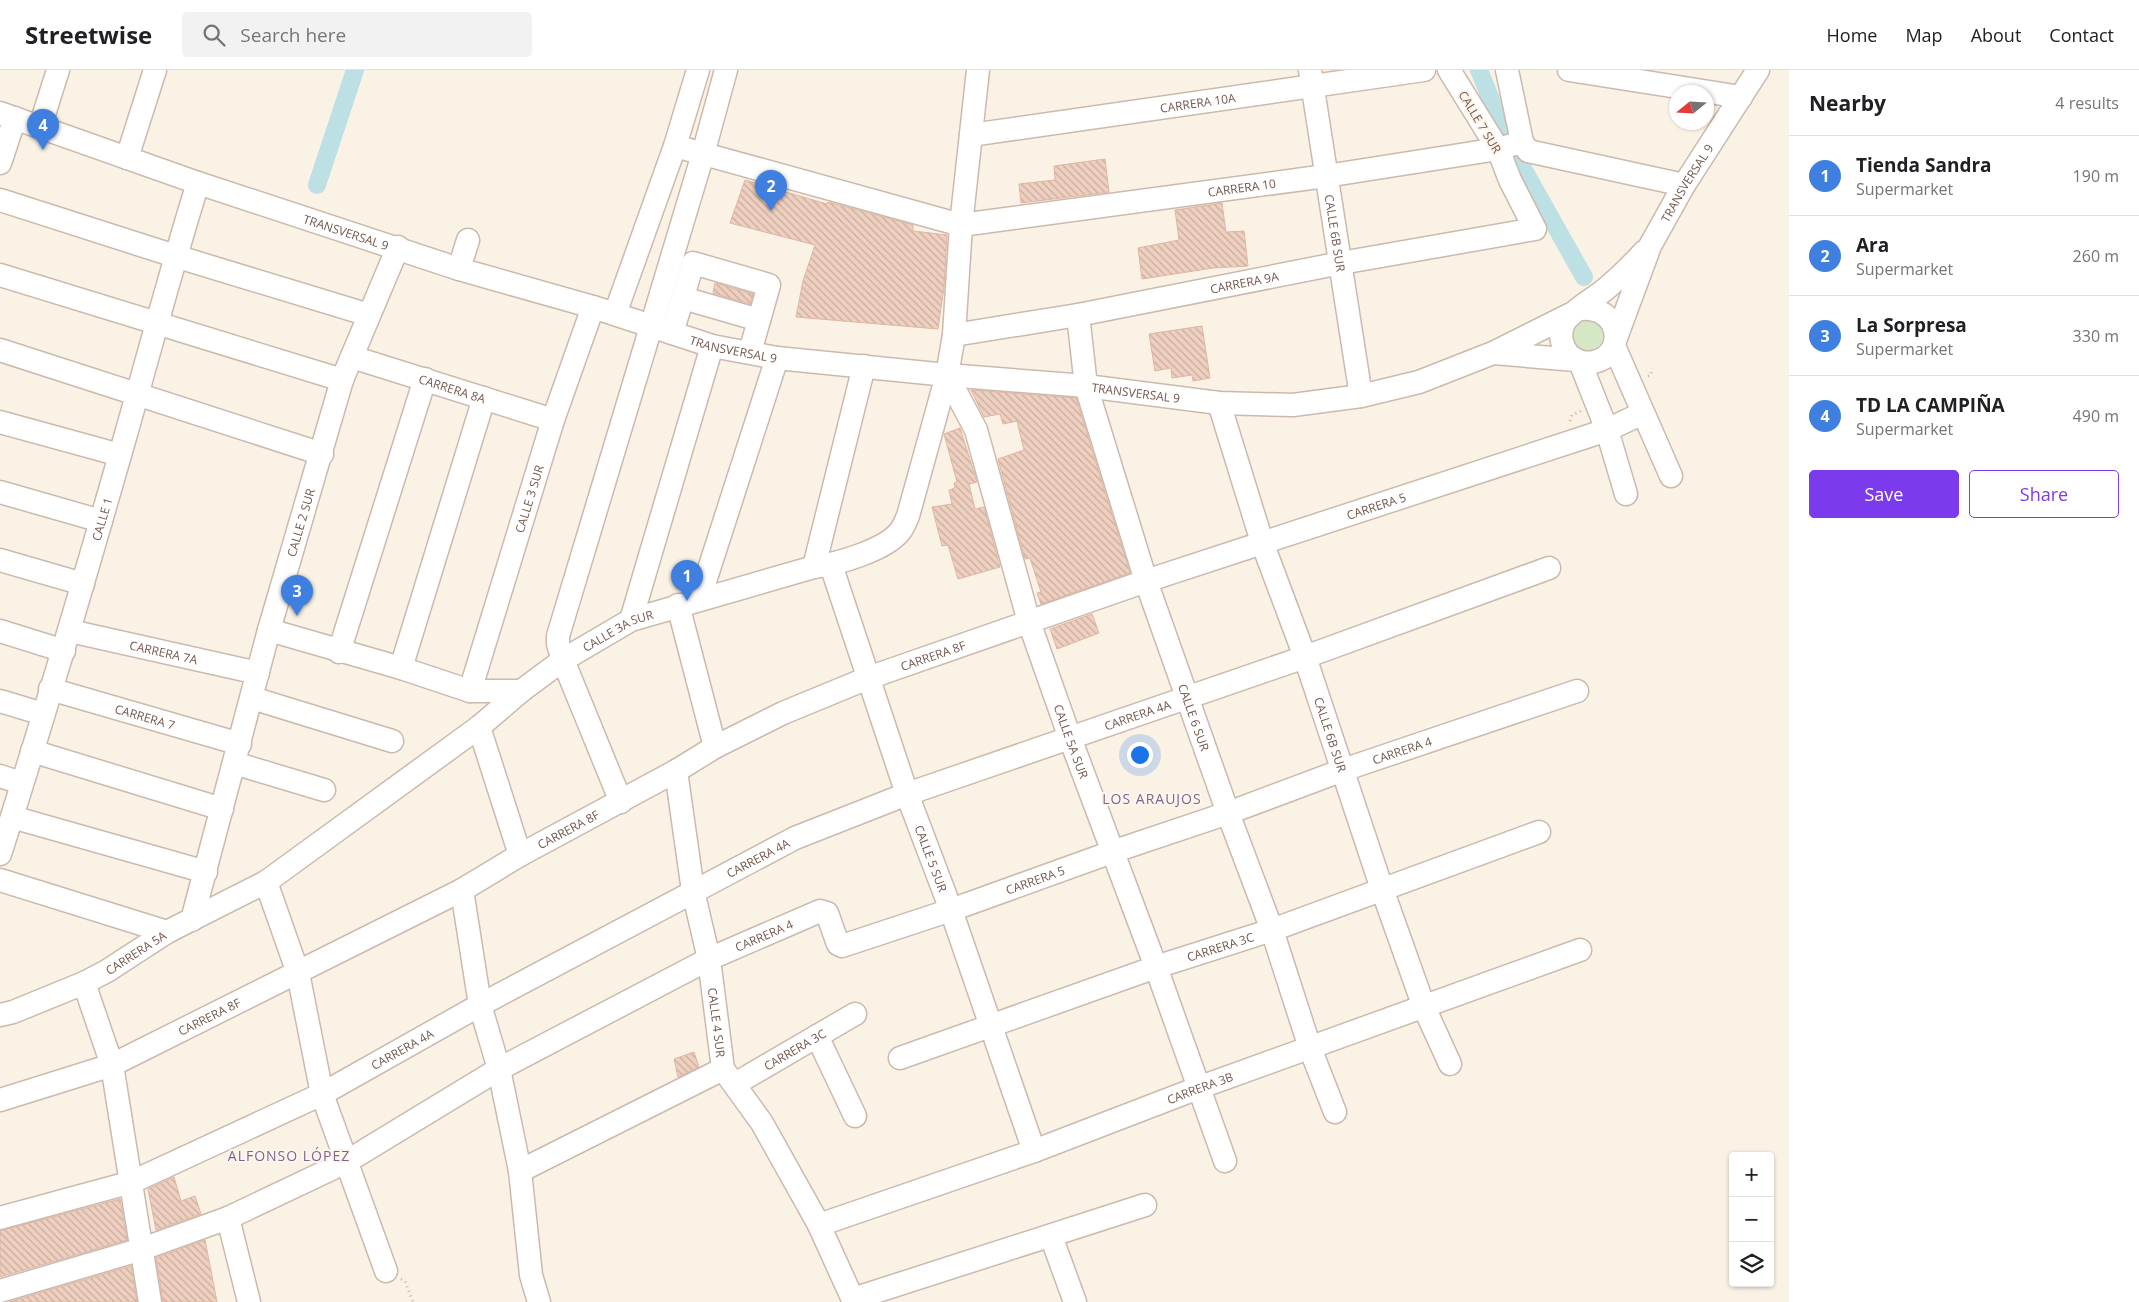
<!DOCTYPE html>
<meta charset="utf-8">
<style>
:root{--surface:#fff;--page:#f2f2f2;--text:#202124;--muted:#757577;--line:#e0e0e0;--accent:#7c3aed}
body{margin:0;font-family:"Open Sans",sans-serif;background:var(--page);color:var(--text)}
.controls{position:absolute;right:15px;bottom:15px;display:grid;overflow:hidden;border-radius:5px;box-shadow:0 1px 4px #0004}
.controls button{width:45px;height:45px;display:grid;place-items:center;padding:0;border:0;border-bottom:1px solid var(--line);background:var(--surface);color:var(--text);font:25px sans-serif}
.compass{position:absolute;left:1669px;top:15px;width:45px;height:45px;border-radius:50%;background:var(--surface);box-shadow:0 1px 4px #0004;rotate:252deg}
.you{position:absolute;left:1139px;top:684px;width:18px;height:18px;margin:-12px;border:4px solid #fff;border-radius:50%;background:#1a73e8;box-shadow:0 0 0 8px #1a73e833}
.badge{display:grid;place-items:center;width:32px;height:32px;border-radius:50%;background:var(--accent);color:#fff;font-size:16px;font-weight:700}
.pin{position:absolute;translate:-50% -41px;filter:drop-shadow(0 1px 2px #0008)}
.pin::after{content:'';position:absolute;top:26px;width:18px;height:15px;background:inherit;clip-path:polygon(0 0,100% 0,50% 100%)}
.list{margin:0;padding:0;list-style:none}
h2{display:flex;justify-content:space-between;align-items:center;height:65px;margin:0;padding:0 20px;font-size:21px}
h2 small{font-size:16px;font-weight:400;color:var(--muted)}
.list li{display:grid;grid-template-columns:32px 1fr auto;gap:15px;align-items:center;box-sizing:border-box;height:80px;padding:0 20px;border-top:1px solid var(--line)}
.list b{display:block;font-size:19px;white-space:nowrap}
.list p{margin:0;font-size:16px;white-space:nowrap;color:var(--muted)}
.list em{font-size:16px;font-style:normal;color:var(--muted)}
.actions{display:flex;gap:10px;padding:15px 20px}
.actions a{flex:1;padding:11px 0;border:1px solid var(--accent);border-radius:5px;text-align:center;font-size:18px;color:var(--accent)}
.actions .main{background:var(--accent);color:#fff}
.icon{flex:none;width:28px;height:28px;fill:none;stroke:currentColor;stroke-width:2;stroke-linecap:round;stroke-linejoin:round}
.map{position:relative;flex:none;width:1789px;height:1232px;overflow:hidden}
header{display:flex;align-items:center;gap:30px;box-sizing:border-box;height:70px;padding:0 25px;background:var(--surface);border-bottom:1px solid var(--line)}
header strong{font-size:24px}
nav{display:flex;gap:28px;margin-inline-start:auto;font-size:18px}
.search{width:350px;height:45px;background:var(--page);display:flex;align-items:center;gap:12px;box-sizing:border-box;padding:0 18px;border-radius:5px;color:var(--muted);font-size:19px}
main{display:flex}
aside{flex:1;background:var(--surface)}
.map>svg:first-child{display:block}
.green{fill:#d5e8c6}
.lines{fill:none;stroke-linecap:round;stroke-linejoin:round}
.canal{stroke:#bce0e3;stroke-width:18}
.building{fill:url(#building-back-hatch);stroke:#e0b6a1}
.minor-casing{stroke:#ccb9ad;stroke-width:25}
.path{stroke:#d3b3a3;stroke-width:3;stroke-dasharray:1 4;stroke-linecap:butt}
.minor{stroke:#fff;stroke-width:22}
.labels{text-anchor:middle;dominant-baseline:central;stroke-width:4;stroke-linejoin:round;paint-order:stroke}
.street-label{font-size:12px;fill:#73584d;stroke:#fef6ed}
.neighbourhood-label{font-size:14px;letter-spacing:1px;fill:#7e658f;stroke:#fef6ed}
</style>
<header>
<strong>Streetwise</strong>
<div class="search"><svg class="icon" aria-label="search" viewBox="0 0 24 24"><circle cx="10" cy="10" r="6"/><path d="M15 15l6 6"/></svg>Search here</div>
<nav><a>Home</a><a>Map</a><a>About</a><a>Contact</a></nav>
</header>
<main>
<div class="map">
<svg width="1789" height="1232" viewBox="0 0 1789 1232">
<defs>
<pattern id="building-back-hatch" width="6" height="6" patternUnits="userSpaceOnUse" patternTransform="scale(1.25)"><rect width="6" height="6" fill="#efd0c0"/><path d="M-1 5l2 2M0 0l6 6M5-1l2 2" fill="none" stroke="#c6ac9e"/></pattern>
</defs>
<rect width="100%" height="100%" fill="#fbf2e6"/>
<circle class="green" cx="1587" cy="265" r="16"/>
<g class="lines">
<g class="canal">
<polyline points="1479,0 1508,72 1584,207"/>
<polyline points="317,115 355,0"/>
</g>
</g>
<g class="building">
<polygon points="1105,89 1109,122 1021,133 1019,114 1055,110 1054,96"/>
<polygon points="745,110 827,134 828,132 913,155 913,161 947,165 944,217 938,259 796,247 803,211 815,175 730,153"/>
<polygon points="1222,133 1226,162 1244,161 1248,196 1213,198 1142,209 1138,178 1179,170 1175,140"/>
<polygon points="715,213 753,224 750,234 713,223"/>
<polygon points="1202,256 1210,308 1193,311 1192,305 1172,308 1171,298 1155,301 1149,264"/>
<polygon points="971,320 1076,328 1130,503 1041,534 1037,523 1041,522 1030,488 1025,489 998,389 1024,380 1017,351 1003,354 1000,344 984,347"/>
<polygon points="960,358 977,412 969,414 975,439 984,437 1000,497 958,509 948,475 942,476 932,437 952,434 949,420 955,418 954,413 957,412 944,364"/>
<polygon points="1092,544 1099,563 1057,579 1050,559"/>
<polygon points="694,982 699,997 678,1007 674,989"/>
<polygon points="174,1107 181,1131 195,1126 201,1144 156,1160 148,1119"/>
<polygon points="120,1129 127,1170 0,1207 0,1161"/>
<polygon points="205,1170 217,1232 163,1232 156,1188"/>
<polygon points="131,1196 137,1232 9,1232"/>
</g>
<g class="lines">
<g class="minor-casing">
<g id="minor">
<path id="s1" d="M1310,0L1361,326"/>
<polyline points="1507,0 1522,72 1528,81 1684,115"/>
<polyline points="1569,0 1741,27"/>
<path id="s2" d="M0,43L198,113L459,199L593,237L712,276L777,288L947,305L1086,316L1219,333L1293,335L1361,326L1419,312L1493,283L1569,245"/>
<polyline points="40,57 58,0"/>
<path id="s3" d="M971,65L1424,0"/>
<path id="s4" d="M675,76L961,155L1326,106L1498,79L1522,72"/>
<polyline points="127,88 155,0"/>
<polyline points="0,93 15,48"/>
<polyline points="0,130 175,186 369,245"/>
<polyline points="459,199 468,170"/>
<polyline points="0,205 342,310"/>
<polyline points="683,228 759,250"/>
<path d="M1580,239C1622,235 1627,285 1594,292C1584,294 1576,291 1569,285C1561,277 1559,263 1564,253C1570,242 1597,227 1608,217C1621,206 1633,194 1644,182"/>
<polyline points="615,244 675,76 698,0"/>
<path id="s5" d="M1078,245L1086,316L1146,511L1228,743L1272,860L1310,978L1335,1042"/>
<polyline points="672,263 693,193 769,215 750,282"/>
<path id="s6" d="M954,265L1078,245L1341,193L1535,159L1510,110L1498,79L1449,0"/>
<path id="s7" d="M1616,268L1650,176L1684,115L1758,0"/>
<polyline points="1614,276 1671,406"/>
<polyline points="0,280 322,384"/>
<polyline points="1494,283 1575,290"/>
<path id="s8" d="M352,287L553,350"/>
<polyline points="1580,292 1607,360 1626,424"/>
<path id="s9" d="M947,305L976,360L1029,552L1070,668L1156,897L1225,1091"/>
<path id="s10" d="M1219,333L1262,472L1305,587L1382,819L1424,937L1450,994"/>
<polyline points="0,352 120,385"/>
<polyline points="0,422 101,451"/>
<polyline points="0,490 83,514"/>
<path id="s11" d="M831,495L907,724L951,840L1034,1081"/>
<polyline points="814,497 864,296"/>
<polyline points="699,530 777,288"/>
<polyline points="678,535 715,677"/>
<polyline points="631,550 712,276"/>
<polyline points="269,560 401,598 470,621 521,621"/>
<polyline points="0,561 64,581"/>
<path id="s12" d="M70,561L258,603"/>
<polyline points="339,582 425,309"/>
<polyline points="401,598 484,328"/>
<path id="s13" d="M50,619L240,674"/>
<path id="s14" d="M470,621L553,350L593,237"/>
<polyline points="252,628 392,671"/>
<polyline points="0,631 43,644"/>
<polyline points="479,657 520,785"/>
<polyline points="32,681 222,739"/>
<polyline points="234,693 324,720"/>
<path id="s15" d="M676,701L693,821L709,889L723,999L762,1053L819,1155L854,1232"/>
<polyline points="0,706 21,713"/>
<polyline points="621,732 563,590 558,574 558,566 703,84 726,0"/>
<polyline points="12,747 206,802"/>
<path id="s16" d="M0,784C45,645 86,504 126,364C150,280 172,196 198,113"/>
<polyline points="0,810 167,862"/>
<polyline points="266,812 298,903 322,1024 386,1201"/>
<polyline points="462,820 480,935 499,999 520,1101 531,1205 539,1232"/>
<path id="s17" d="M192,850L269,560L342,310L398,177"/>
<polyline points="84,913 112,995 150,1232"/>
<path id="s18" d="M0,945L13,942L84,913L107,901L167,862L266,812L479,657L521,621L563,590L631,550L814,497C837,494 887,480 901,460C904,456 906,450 908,446L947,305L954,265L961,155L978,0"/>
<polyline points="817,966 855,1046"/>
<path id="s19" d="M900,988L1156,897L1272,860L1539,762"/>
<path id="s20" d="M735,1014L855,944"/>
<path id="s21" d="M0,1030L112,995L462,820L520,785L676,701L715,677L783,643L868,608L1146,511L1607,360L1643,343"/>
<polyline points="520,1101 723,999"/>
<path id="s22" d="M0,1148L132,1112L322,1024L480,935L795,768L907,724L1305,587L1549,498"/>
<polyline points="228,1148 249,1232"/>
<path id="s23" d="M819,1155L1034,1081L1198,1018L1580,880"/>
<polyline points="1051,1166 1075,1232"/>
<path id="s24" d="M0,1221L142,1179L228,1148L346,1092L499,999L709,889L820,841L827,843L838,874L842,876L951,840L1112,782L1228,743L1343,700L1577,621"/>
<polyline points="853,1229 1145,1135"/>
</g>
</g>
<g class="path">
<polyline points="1648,306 1651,305 1652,298"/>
<polyline points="1570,351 1572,345 1581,341"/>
<polyline points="401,1209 405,1211 413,1232"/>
</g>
<use href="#minor" class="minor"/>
</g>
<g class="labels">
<g class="street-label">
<text stroke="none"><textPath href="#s3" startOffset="229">CARRERA 10A</textPath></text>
<text transform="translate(1480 52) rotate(59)">CALLE 7 SUR</text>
<text stroke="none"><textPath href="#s7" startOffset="171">TRANSVERSAL 9</textPath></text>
<text stroke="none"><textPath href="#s4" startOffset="580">CARRERA 10</textPath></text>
<text stroke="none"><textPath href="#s2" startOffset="366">TRANSVERSAL 9</textPath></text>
<text stroke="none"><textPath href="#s1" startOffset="165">CALLE 6B SUR</textPath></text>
<text stroke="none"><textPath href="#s6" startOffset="295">CARRERA 9A</textPath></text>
<text stroke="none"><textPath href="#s2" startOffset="771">TRANSVERSAL 9</textPath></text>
<text stroke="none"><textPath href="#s8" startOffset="105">CARRERA 8A</textPath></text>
<text stroke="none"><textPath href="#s2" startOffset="1176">TRANSVERSAL 9</textPath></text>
<text stroke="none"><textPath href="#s14" startOffset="201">CALLE 3 SUR</textPath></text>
<text stroke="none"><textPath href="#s21" startOffset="1504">CARRERA 5</textPath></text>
<text stroke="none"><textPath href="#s16" startOffset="350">CALLE 1</textPath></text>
<text stroke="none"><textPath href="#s17" startOffset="412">CALLE 2 SUR</textPath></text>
<text stroke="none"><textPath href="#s18" startOffset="732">CALLE 3A SUR</textPath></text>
<text stroke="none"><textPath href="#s12" startOffset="96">CARRERA 7A</textPath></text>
<text stroke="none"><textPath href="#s21" startOffset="1036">CARRERA 8F</textPath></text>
<text stroke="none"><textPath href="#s22" startOffset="1248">CARRERA 4A</textPath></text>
<text stroke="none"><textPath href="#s13" startOffset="99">CARRERA 7</textPath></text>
<text stroke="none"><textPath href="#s5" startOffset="420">CALLE 6 SUR</textPath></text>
<text stroke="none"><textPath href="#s10" startOffset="350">CALLE 6B SUR</textPath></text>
<text stroke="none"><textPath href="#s9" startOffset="388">CALLE 5A SUR</textPath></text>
<text stroke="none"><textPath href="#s24" startOffset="1545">CARRERA 4</textPath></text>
<text stroke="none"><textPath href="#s21" startOffset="631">CARRERA 8F</textPath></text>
<text stroke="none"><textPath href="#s22" startOffset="842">CARRERA 4A</textPath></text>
<text stroke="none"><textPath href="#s11" startOffset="310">CALLE 5 SUR</textPath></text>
<text stroke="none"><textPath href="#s24" startOffset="1156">CARRERA 5</textPath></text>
<text stroke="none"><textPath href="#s24" startOffset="846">CARRERA 4</textPath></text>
<text stroke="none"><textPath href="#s19" startOffset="339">CARRERA 3C</textPath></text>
<text stroke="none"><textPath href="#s18" startOffset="150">CARRERA 5A</textPath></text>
<text stroke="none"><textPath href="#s21" startOffset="226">CARRERA 8F</textPath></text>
<text stroke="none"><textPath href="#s15" startOffset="255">CALLE 4 SUR</textPath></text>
<text stroke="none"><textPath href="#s22" startOffset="438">CARRERA 4A</textPath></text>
<text stroke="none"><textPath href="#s20" startOffset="69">CARRERA 3C</textPath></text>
<text stroke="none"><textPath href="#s23" startOffset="405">CARRERA 3B</textPath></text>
</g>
<g class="neighbourhood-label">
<text x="1152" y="728">LOS ARAUJOS</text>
<text x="289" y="1085">ALFONSO LÓPEZ</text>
</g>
</g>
</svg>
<div class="controls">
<button>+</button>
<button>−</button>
<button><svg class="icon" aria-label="layers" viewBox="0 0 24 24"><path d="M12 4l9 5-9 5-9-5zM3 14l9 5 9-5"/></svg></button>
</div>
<svg class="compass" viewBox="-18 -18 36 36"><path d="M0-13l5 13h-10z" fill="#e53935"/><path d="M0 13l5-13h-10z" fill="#757577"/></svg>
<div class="you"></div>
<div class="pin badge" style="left:687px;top:531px;background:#3f7fe0">1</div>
<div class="pin badge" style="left:771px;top:141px;background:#3f7fe0">2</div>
<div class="pin badge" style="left:297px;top:546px;background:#3f7fe0">3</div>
<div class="pin badge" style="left:43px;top:80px;background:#3f7fe0">4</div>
</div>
<aside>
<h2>Nearby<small>4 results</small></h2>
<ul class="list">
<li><span class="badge" style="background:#3f7fe0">1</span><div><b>Tienda Sandra</b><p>Supermarket</p></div><em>190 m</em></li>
<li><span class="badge" style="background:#3f7fe0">2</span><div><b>Ara</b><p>Supermarket</p></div><em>260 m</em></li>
<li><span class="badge" style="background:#3f7fe0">3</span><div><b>La Sorpresa</b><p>Supermarket</p></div><em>330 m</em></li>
<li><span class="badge" style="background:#3f7fe0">4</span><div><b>TD LA CAMPIÑA</b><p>Supermarket</p></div><em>490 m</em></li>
</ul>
<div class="actions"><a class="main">Save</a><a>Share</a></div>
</aside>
</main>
